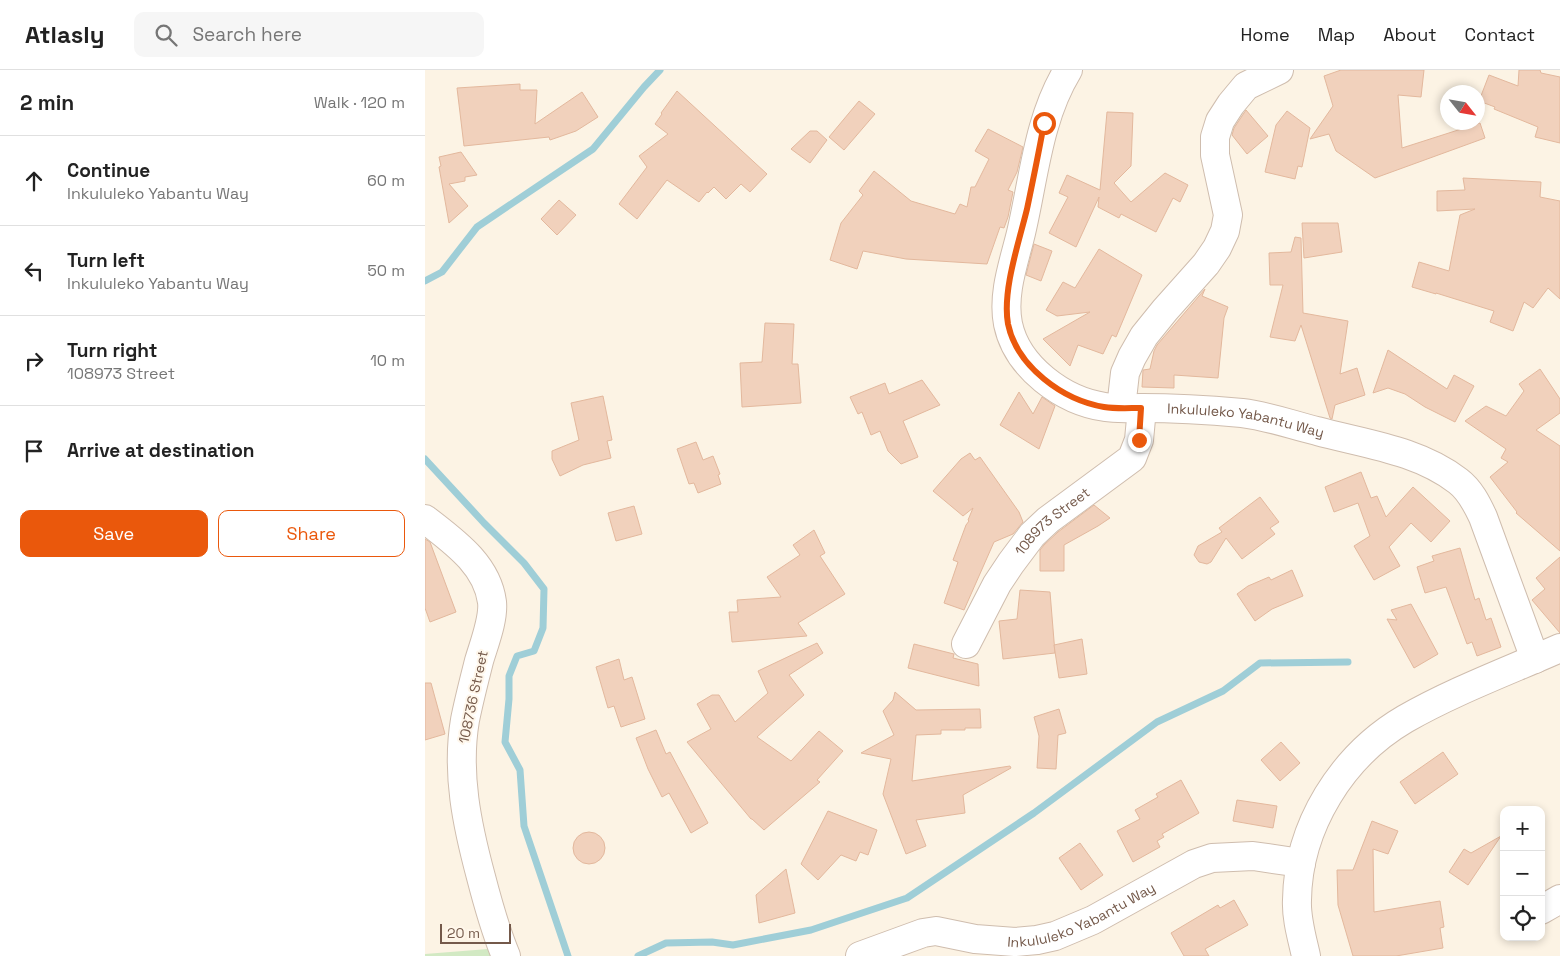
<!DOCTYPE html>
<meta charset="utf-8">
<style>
:root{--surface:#fff;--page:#f6f6f6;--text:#222;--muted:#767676;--line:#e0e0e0;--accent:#ea580c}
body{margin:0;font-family:"Space Grotesk",sans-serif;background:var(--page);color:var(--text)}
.controls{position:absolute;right:15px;bottom:15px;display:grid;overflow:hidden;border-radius:10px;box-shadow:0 2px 8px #0003}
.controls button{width:45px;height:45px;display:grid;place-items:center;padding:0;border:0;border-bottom:1px solid var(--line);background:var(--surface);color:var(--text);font:25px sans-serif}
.compass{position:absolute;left:1015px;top:15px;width:45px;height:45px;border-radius:50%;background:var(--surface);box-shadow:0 2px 8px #0003;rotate:121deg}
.scale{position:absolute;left:15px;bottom:12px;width:71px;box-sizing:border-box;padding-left:5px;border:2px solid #74594a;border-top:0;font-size:14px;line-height:18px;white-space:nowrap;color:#74594a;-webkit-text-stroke:4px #fff7eb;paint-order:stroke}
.stop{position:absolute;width:15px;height:15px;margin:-11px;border:4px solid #ea580c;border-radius:50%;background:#fff}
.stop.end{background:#ea580c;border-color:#fff;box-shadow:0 1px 5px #0008}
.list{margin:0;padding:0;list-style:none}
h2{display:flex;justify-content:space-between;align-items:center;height:65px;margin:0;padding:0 20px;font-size:21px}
h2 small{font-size:16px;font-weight:400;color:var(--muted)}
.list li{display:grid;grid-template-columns:32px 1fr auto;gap:15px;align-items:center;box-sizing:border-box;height:90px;padding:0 20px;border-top:1px solid var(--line)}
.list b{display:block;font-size:19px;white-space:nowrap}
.list p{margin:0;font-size:16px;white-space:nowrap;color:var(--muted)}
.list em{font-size:16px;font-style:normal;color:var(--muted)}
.actions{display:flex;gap:10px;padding:15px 20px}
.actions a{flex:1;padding:11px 0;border:1px solid var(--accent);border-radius:10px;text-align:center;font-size:18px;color:var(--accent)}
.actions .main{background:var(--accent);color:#fff}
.icon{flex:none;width:28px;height:28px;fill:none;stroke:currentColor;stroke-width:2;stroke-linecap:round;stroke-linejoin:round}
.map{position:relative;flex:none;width:1135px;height:886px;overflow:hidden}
header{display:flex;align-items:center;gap:30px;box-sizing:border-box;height:70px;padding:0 25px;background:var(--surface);border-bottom:1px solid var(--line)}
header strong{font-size:24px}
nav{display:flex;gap:28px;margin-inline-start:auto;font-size:18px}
.search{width:350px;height:45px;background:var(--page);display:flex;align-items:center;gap:12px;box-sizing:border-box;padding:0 18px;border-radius:10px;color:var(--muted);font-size:19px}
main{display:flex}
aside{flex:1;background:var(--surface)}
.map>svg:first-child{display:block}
.green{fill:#d2e9c3}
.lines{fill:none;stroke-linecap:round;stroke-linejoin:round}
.stream{stroke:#9fced7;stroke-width:7}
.building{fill:#f1d1bc;stroke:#e3b89d}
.minor-casing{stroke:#cfbdae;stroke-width:30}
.minor{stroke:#fff;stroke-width:28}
.route{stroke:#ea580c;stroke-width:6}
.labels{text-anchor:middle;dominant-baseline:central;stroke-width:4;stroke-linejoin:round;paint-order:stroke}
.street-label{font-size:14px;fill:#74594a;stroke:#fff7eb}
</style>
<header>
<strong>Atlasly</strong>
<div class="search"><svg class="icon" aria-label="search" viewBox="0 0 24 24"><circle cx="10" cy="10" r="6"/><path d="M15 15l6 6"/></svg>Search here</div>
<nav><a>Home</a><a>Map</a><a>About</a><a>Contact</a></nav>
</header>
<main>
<aside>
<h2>2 min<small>Walk · 120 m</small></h2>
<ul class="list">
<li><svg class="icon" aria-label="ahead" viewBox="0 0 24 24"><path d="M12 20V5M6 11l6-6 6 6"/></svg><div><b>Continue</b><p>Inkululeko Yabantu Way</p></div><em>60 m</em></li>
<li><svg class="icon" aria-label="left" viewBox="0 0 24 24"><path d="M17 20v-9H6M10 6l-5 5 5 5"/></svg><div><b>Turn left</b><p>Inkululeko Yabantu Way</p></div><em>50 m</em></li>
<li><svg class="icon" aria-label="right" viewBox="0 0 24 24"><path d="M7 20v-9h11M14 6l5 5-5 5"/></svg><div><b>Turn right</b><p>108973 Street</p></div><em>10 m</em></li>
<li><svg class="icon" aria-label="arrive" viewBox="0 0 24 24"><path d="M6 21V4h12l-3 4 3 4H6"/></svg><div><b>Arrive at destination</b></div></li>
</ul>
<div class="actions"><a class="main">Save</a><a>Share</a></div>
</aside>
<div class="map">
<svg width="1135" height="886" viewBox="0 0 1135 886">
<rect width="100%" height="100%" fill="#fcf3e4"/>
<polygon class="green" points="63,879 66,886 0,886 0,884"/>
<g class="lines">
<g class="stream">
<polyline points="0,211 17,202 52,157 168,79 219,17 235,0"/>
<polyline points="0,389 59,453 99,493 119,519 118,558 109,581 92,586 84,606 84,629 80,672 95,700 99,756 143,886"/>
<polyline points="213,886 241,873 287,872 308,875 386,860 482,828 609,743 732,652 798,621 835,593 923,592"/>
</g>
</g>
<g class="building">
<polygon points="916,0 999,0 996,27 973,25 977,78 1055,53 1060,68 950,108 911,81 904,64 885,69 908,36 899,6"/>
<polygon points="1094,0 1115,0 1116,3 1135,7 1135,73 1110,67 1113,57 1069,39 1070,37 1054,31 1064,5 1093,16"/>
<polygon points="95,14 95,20 112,20 110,54 157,22 173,47 151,61 125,70 124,67 39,76 32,18"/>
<polygon points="252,21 342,104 325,122 316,114 301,129 289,117 283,123 282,122 274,132 242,110 212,149 194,134 222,97 214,86 243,64 230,54 237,44 236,43"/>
<polygon points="434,31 450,44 419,80 404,67"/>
<polygon points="821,40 843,66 822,84 807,65 809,58"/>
<polygon points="862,41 885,58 877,97 873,96 870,109 840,102 851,55"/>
<polygon points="682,42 708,43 706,96 689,113 706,132 740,103 763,115 755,132 748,128 731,162 696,144 694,148 673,137 674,127 651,177 624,163 643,127 634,123 642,105 675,120"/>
<polygon points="563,59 598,77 592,102 583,120 588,122 583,147 579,158 575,157 562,194 481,189 438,181 432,199 405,190 416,153 438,125 434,121 449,101 486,131 530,144 535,134 542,137 546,117 550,117 564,89 550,81"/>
<polygon points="385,61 392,61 402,70 385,93 366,79"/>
<polygon points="36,82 52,105 40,107 40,111 24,114 43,136 24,153 14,97 16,96 14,87"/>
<polygon points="1038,108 1116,112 1115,127 1135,131 1135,229 1123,218 1108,238 1099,232 1088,261 1065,252 1069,241 1011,223 1011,224 987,217 994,192 1024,201 1035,145 1050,139 1012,141 1012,121 1040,120"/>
<polygon points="134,130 151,145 132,165 116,149"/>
<polygon points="877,153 913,153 917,182 879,188"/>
<polygon points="870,167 876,168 878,243 923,251 915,304 932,298 940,325 910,335 907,349 905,348 876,255 870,271 845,267 858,215 845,215 844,183 866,182"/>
<polygon points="609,174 627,181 616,211 601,205"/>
<polygon points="674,179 717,205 691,267 687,265 678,284 653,275 645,296 618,269 665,242 632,246 621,240 638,212 650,218"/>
<polygon points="780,219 777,226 803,237 799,248 793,308 749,305 749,318 717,317 718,300 725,299 729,281 732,275"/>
<polygon points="340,253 369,254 367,294 373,294 376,333 317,337 315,293 337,292"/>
<polygon points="963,280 1022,319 1029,305 1049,316 1030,352 1000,337 980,324 963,318 948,323"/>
<polygon points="1115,299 1135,329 1135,343 1111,360 1135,376 1135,481 1091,443 1092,442 1065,407 1083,392 1076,388 1081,379 1040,351 1061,336 1081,346 1099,321 1094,314"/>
<polygon points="497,310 515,335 478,351 493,387 476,394 463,381 455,361 446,365 437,342 433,344 425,327 460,313 464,324"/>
<polygon points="594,322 608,344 617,327 630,336 614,379 575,355"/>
<polygon points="178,326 187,370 182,371 186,388 158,395 135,406 127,389 127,381 154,370 146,333"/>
<polygon points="271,372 278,390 288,386 295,404 293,405 296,414 273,423 269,413 264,414 252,379"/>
<polygon points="545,383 550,390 555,387 594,442 598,452 588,464 569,472 539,540 519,533 533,492 528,490 541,455 544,451 543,450 548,438 538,446 508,421 536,389"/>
<polygon points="936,402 946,428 952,426 961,447 988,417 1025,451 1006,472 986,453 964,477 975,496 949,510 929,476 945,466 933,433 909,442 900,417"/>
<polygon points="835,427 854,452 845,458 850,464 817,489 801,468 786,492 782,494 774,492 769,485 773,476 797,462 794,458"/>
<polygon points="669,435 685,448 673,456 639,475 639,501 615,501 615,480 619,475 633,462"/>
<polygon points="209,436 217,464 191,471 183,443"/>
<polygon points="389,460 400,483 395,486 420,524 373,553 382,566 307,572 304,542 313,542 312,530 356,527 342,507 375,485 368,475"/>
<polygon points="0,469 5,472 31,542 5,552 0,538"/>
<polygon points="1035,478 1050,530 1054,528 1061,550 1066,548 1076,577 1052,586 1047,572 1042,574 1021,517 1000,523 992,497 1009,491 1007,486"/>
<polygon points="1135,487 1135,563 1107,530 1120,519 1111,508"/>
<polygon points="867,500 878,526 847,539 830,551 812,524 823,516 844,507 846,510"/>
<polygon points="595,520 625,522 630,583 578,589 574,551 592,549"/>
<polygon points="986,534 1013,584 989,598 962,549 972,550 966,540"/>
<polygon points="657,569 662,604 634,608 629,575"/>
<polygon points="392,573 398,583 364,605 379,625 332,667 366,691 394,661 418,681 392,710 395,712 339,760 327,749 326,749 262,672 286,659 272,634 287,625 294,625 310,652 343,623 333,601"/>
<polygon points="489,574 529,584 528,588 553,594 554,616 483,598"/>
<polygon points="194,589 199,610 207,607 220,649 196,657 189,636 183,638 171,597"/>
<polygon points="0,613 6,613 20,664 0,670"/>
<polygon points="470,622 491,640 555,639 556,658 540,658 540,660 516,660 516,664 491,665 487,711 585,696 586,698 538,725 540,743 491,750 501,776 481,784 458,724 466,689 436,683 469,665 458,641 468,630"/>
<polygon points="634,639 641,663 633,665 631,699 612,698 614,666 609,647"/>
<polygon points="231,660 241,684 245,682 283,753 266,763 244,723 237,727 223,699 211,668"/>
<polygon points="856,672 875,693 855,711 836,690"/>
<polygon points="1018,682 1033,704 990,734 975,712"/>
<polygon points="756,710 774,743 737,764 739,767 732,771 735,777 708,792 692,761 715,749 710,740 733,727 731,724"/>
<polygon points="812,730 852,736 848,758 808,751"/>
<polygon points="403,741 452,760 443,785 435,782 431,791 416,785 393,810 376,794"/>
<polygon points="947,751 973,761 963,784 948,779 949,842 1015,831 1019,857 1015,858 1018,878 971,886 928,886 913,835 912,800 928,800"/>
<circle cx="164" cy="778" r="16"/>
<polygon points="1076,766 1043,815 1024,802 1039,779 1046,783"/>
<polygon points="655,773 678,805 656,820 634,788"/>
<polygon points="361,799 370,843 334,853 331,825"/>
<polygon points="809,830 823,855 780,879 784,886 759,886 746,863 793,835 795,838"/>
</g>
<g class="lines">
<g class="minor-casing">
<g id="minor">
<path id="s1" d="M643,0C613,49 609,108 596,163C589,192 577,224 583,254C592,297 638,331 680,337C692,339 704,338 716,338C750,338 784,340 817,343C843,346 867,355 892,361C940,374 993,380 1033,411C1045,420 1052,434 1058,447L1110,589"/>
<polyline points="696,338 700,303 707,287 719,266 740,240 781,194 792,178 800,161 803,145 790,85 790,67 795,51 806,34 821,16 854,0"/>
<path d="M0,449C28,471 62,494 67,532C69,549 59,574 54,591C49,611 44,630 40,650C31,703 42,755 56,807C63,834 70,860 81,886"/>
<path id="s2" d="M541,574L572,514L586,493L607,465L623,450L707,388L714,370L717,338"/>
<polyline points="1116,840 1135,829"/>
<path id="s3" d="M435,886L498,863L511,861L550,869L590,872L612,870L630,866L668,850L769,794L787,788L828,786L876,793"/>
<path d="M881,886C877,868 871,848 872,830C873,756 917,686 980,649C1029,621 1083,601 1135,578"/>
</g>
</g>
<use href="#minor" class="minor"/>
</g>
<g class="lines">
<path class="route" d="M619,53C614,82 608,110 602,139C594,172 577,221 583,254C592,297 638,330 679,337C691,339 704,338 716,338L714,370"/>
</g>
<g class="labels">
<g class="street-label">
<text stroke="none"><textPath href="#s1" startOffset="540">Inkululeko Yabantu Way</textPath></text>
<text stroke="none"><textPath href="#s2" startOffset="152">108973 Street</textPath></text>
<text transform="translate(48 627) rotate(-78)">108736 Street</text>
<text stroke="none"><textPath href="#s3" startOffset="232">Inkululeko Yabantu Way</textPath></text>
</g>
</g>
</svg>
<div class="controls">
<button>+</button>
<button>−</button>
<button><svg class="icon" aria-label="locate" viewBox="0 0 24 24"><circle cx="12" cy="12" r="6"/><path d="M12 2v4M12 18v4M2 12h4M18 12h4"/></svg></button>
</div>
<svg class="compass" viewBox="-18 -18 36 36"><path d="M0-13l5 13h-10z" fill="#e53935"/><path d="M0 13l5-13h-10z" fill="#767676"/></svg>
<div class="scale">20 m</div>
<div class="stop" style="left:619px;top:53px"></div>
<div class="stop end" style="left:714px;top:370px"></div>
</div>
</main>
